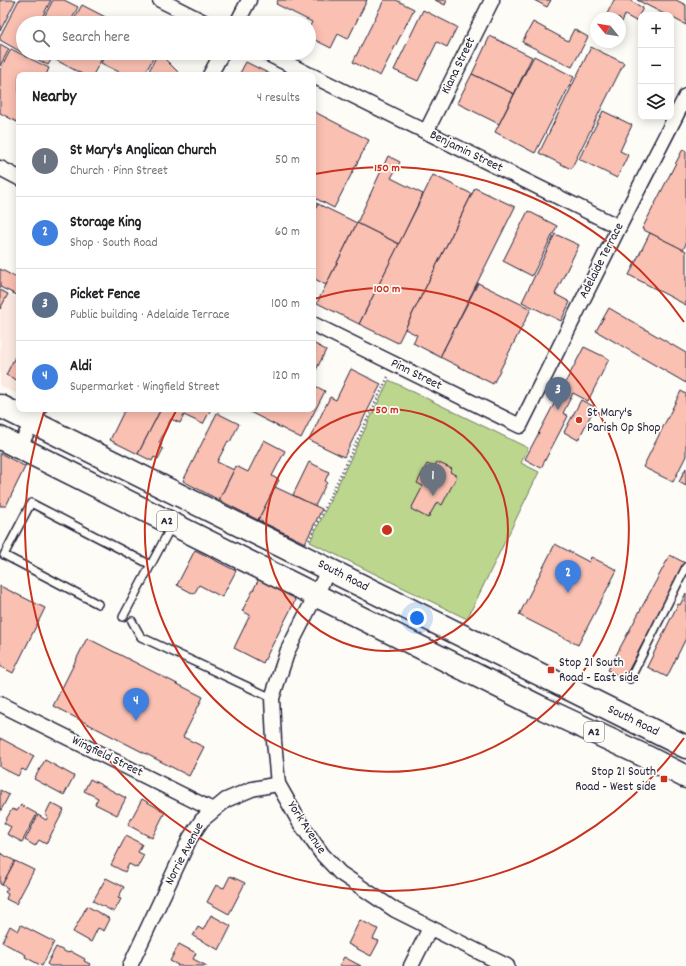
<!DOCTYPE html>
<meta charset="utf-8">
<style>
:root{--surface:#fff;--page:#f2f2f2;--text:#202124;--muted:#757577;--line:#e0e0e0;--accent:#d93025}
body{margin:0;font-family:Dekko,sans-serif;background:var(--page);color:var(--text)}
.controls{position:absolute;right:12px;top:12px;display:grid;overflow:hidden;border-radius:8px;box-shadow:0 2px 10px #0003}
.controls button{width:36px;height:36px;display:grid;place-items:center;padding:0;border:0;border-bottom:1px solid var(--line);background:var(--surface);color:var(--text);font:20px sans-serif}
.compass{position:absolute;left:590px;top:12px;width:36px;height:36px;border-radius:50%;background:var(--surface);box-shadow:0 2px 10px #0003;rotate:300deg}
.you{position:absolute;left:417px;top:618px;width:14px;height:14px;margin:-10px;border:3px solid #fff;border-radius:50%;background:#1a73e8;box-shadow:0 0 0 6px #1a73e833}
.badge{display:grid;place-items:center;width:26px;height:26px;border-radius:50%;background:var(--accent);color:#fff;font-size:13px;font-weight:700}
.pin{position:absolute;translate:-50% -33px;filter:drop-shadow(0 1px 2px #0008)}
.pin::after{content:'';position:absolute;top:21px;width:14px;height:12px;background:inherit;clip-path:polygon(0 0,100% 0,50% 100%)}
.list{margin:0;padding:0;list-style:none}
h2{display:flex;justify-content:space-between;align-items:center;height:52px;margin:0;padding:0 16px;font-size:17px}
h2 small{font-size:13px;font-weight:400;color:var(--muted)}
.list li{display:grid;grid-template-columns:26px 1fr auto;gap:12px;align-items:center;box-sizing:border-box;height:72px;padding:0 16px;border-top:1px solid var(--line)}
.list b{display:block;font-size:15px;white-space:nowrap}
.list p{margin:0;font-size:13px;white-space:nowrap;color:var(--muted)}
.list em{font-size:13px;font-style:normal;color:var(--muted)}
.icon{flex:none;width:22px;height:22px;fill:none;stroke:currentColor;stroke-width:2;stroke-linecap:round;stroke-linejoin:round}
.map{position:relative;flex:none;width:686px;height:966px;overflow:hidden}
.search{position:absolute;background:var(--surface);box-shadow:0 2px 10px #0003;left:16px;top:16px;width:300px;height:44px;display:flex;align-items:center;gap:10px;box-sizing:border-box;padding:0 14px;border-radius:22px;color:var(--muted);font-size:15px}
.panel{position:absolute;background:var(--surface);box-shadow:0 2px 10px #0003;left:16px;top:72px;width:300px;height:340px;border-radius:8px}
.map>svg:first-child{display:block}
.built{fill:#fceae2}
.green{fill:#bcd68d;stroke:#6f7c64}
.building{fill:#fac0b2;stroke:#22223b}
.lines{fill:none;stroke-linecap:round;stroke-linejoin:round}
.lane-casing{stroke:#22223b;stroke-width:10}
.street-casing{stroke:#22223b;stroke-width:17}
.highway-casing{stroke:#22223b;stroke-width:25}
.path{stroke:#22223b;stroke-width:2.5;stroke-dasharray:1 3;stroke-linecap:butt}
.lane{stroke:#fdfcf7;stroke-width:7}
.street{stroke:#fdfcf7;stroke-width:14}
.highway{stroke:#fdfcf7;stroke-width:22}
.ring{fill:none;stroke:#c8321e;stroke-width:2}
.poi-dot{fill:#c8321e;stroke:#fdfcf7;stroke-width:1.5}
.labels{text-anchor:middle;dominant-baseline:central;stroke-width:3.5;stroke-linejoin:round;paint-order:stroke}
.shield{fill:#fdfcf7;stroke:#646373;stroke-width:1}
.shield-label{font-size:12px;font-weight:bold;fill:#22223b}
.street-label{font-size:13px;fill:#22223b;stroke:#fdfcf7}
.poi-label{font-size:13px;fill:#22223b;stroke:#fdfcf7;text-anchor:start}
.centre{fill:#c8321e;stroke:#fdfcf7;stroke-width:2}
.ring-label{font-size:12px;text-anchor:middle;font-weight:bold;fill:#c8321e;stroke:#fdfcf7;stroke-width:3.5;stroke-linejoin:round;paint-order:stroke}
</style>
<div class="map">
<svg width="686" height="966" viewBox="0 0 686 966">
<rect width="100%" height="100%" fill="#fdfcf7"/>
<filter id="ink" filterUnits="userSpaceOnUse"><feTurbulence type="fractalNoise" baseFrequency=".025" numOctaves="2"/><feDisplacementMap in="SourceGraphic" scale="8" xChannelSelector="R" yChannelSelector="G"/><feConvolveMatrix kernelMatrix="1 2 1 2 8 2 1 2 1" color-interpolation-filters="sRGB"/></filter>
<g filter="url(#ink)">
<polygon class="built" points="0,289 19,299 19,395 0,386"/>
<polygon class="green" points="389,380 528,448 521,463 539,472 467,619 310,542"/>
<g class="building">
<polygon points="0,0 16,0 0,31"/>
<polygon points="19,0 51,0 39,23 23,23 23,53 0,40 0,36"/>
<polygon points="53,0 64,0 78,7 70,23 41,23"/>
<polygon points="278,0 367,0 348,39 338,34 331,48 309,37 309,28 312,22 276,4"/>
<polygon points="384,0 396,0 414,9 380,76 353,62"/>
<polygon points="435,0 447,0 445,5"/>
<polygon points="534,0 551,0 547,7"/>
<polygon points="614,0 629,0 643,8 636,21 625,15 620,26 620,18 605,18"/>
<polygon points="637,0 676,0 686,5 686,25 671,17 671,15 666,15"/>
<polygon points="82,5 117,23 72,23"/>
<polygon points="423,10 457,27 447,47 437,42 418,81 394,70"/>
<polygon points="533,22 568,41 574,29 588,37 572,67 522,42"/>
<polygon points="490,36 532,57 514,94 472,74"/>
<polygon points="0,44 9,49 0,66"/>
<polygon points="591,47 624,63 571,169 539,153"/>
<polygon points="11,49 49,68 46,75 19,75 19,123 0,113 0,70"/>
<polygon points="25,53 55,53 48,65"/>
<polygon points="57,53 105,53 93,75 84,75 54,59"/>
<polygon points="106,53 156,53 144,75 125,75 101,63"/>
<polygon points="158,53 159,53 181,75 147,75"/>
<polygon points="534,56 574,77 535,153 495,132"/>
<polygon points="246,62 272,75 239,75"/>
<polygon points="472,74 514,94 499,124 457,103"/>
<polygon points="313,111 369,140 334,208 313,197"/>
<polygon points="603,111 632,125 620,151 628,155 617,178 579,159"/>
<polygon points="683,149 686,151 686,244 683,250 642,229"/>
<polygon points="388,156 400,162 391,178 423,194 399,244 357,223"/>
<polygon points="433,175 472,194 398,343 359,324"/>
<polygon points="475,188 515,207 440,357 413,343 417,335 405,329"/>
<polygon points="313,202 318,204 313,213"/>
<polygon points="318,204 357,223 326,285 313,278 313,213"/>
<polygon points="528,211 557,226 532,276 503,261"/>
<polygon points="357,223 399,244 359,324 317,303"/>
<polygon points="650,233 686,251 686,305 629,275"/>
<polygon points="555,234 579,245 555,294 570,302 561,321 522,302"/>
<polygon points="0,269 19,279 19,296 0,287"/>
<polygon points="478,283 531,309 493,384 440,357"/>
<polygon points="0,290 8,294 0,309"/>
<polygon points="609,308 686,353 686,383 596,331"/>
<polygon points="313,343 326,350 313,376"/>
<polygon points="584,347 609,359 588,401 573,393 563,413 568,416 541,468 525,459"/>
<polygon points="19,349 19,381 6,375"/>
<polygon points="351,369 381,384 344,457 309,440 330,397 336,400"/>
<polygon points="313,385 325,391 301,438 244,409 313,409"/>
<polygon points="681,391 686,394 686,456 673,482 643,467"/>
<polygon points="581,400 595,407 578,440 564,432"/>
<polygon points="125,409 161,409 138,454 110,440"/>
<polygon points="161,409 211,409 203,424 184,415 180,423 171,419 159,443 162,444 160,447 163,449 158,459 154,457 152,461 138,454"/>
<polygon points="217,413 239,424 230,442 228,441 217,462 234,470 219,500 183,481"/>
<polygon points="264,440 285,451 272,476 279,480 258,520 219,500 236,466 248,472"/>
<polygon points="0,453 24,466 26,465 6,506 0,506"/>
<polygon points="309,462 329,472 325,481 327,482 315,506 293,495"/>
<polygon points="437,462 452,469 450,472 457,476 442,505 437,502 428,518 411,509 423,486 417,483 427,464 434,467"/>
<polygon points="686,468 686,486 679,482"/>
<polygon points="275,487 322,509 305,543 258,520"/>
<polygon points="555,544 589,562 591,557 617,570 578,645 519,615"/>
<polygon points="195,550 236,571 222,597 199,585 194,594 177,585"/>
<polygon points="670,555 685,563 624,679 608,670"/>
<polygon points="260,577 293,594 295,601 263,663 234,648 250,615 242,611"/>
<polygon points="0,586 45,608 13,673 0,666"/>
<polygon points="686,593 686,638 667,677 647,667 678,604 680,605"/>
<polygon points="87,638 203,697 183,737 204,747 189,776 53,706"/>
<polygon points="0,738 34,756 26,771 22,769 18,776 0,767"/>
<polygon points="45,760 74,776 64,795 34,779"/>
<polygon points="90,779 126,798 117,815 95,804 98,798 84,791"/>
<polygon points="0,790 9,795 0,812"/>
<polygon points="142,799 165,812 152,838 128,825"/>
<polygon points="51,803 64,810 46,844 39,840 35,846 25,840 38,815 46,820 48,817 45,815"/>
<polygon points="21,805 37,814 22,842 7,834 11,827 4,823 12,809 17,811"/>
<polygon points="126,836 142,844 138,852 144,855 137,868 129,864 125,872 111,865"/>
<polygon points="0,853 15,861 2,885 0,884"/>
<polygon points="15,861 34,870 16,904 6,899 8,894 5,892 8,888 2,885"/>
<polygon points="230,876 245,883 229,914 207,902 216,885 224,888"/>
<polygon points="106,878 124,887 118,898 121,899 114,912 93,901"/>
<polygon points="87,906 110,919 104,931 98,928 91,942 73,932"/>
<polygon points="211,915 231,926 219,950 193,936 198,927 203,930"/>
<polygon points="360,920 378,929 373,939 379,941 371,956 348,944"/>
<polygon points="21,925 54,942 42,966 25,957 26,955 2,942 10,926 18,931"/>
<polygon points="179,944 196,953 193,959 207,966 177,966 178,965 170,961"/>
<polygon points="56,947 68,953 70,951 85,959 84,961 90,964 89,966 50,966 47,964"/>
<polygon points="344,957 361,966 339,966"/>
</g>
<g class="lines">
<g class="lane-casing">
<g id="lane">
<polyline points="98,604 4,555 31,503 151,565"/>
<polyline points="123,617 171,527"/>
<polyline points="132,621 141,637 272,698"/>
<polyline points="630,679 686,567"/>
</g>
</g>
<g class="street-casing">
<g id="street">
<polyline points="160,0 206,23"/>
<polyline points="237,23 249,0"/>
<polyline points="266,53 310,75"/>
<polyline points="210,75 222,53"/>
<polyline points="313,76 619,227"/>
<polyline points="426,132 492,0"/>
<polyline points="0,168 19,178"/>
<polyline points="313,324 520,426 619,227 686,96"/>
<polyline points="19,448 39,409"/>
<polyline points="329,569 288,650 272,698 274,741 278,784 300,823 322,854 340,873 395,910 507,966"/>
<polyline points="0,704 213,810"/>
<polyline points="130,966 190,838 202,820 226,800 252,789 278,784"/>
<polyline points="411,966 430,928"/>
</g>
</g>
<g class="highway-casing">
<g id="highway">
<polyline points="0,406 686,747"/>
<polyline points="0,438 540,707 649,758 686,777"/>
</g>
</g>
<polyline class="path" points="309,540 388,377"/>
<use href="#lane" class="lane"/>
<use href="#street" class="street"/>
<use href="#highway" class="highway"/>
</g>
</g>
<g class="ring">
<circle cx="387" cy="530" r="121"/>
<path d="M314 299A242 242 0 1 1 176 411"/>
<path d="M684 738A363 363 0 0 1 44 412M315 174A363 363 0 0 1 684 322"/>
</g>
<g class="poi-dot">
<circle cx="579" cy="420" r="4"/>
<rect x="547" y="666" width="8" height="8" rx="2"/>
<rect x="660" y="775" width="8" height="8" rx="2"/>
</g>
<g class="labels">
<g class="shield">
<rect x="157" y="511" width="20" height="20" rx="3"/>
<rect x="584" y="722" width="20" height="20" rx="3"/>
</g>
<g class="shield-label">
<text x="167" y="521">A2</text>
<text x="594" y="732">A2</text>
</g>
<g class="street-label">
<text transform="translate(459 66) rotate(-64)">Kiana Street</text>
<text transform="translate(466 152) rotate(26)">Benjamin Street</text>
<text transform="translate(602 261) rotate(-63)">Adelaide Terrace</text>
<text transform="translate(416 375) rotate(26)">Pinn Street</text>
<text transform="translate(343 576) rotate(27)">South Road</text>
<text transform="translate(633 721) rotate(26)">South Road</text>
<text transform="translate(107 757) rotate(26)">Wingfield Street</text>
<text transform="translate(306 828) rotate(57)">York Avenue</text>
<text transform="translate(185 854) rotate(-62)">Norrie Avenue</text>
</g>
<g class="poi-label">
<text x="587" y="413">St Mary's<tspan x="587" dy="15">Parish Op Shop</tspan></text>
<text x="559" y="663">Stop 21 South<tspan x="559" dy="15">Road - East side</tspan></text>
<text x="656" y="772" text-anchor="end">Stop 21 South<tspan x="656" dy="15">Road - West side</tspan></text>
</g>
</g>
<circle cx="387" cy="530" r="6" class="centre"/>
<g class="ring-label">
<text x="387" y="171">150 m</text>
<text x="387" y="292">100 m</text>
<text x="387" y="413">50 m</text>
</g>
</svg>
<div class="controls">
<button>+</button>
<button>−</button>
<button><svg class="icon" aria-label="layers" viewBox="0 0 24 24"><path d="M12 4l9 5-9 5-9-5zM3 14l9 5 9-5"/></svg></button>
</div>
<svg class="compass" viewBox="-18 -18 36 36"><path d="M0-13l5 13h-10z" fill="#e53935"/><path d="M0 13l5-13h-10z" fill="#757577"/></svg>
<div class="you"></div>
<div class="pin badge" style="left:433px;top:496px;background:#6b7280">1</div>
<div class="pin badge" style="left:568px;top:593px;background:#3f7fe0">2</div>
<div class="pin badge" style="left:558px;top:410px;background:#5c6f8a">3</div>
<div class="pin badge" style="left:136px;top:721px;background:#3f7fe0">4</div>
<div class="search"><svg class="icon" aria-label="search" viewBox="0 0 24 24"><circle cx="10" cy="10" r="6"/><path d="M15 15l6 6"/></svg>Search here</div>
<section class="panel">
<h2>Nearby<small>4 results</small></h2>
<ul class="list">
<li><span class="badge" style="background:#6b7280">1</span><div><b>St Mary's Anglican Church</b><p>Church · Pinn Street</p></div><em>50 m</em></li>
<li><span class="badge" style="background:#3f7fe0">2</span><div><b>Storage King</b><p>Shop · South Road</p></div><em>60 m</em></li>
<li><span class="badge" style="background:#5c6f8a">3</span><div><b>Picket Fence</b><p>Public building · Adelaide Terrace</p></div><em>100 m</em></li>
<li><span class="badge" style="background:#3f7fe0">4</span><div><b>Aldi</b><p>Supermarket · Wingfield Street</p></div><em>120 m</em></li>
</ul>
</section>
</div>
